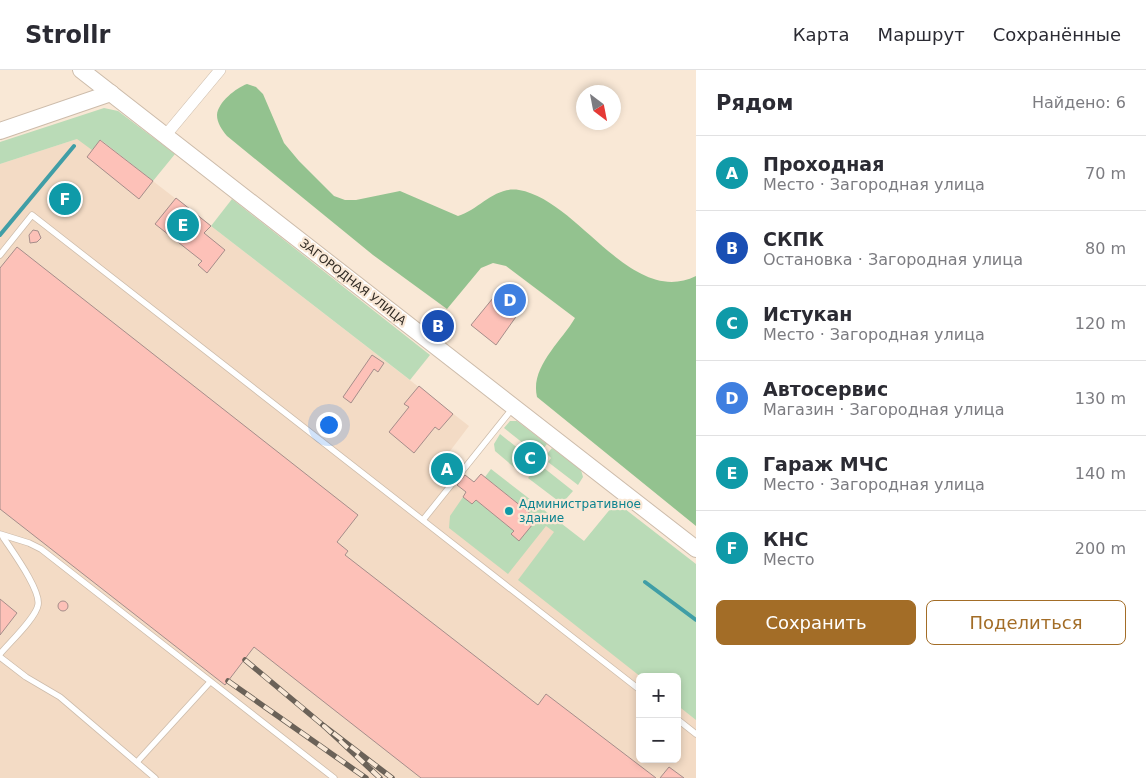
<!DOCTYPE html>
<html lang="ru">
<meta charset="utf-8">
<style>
:root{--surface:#fff;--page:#f2f2f3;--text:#2b2b33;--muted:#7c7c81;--line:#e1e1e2;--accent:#a36d27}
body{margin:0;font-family:"DejaVu Sans",sans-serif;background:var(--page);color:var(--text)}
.controls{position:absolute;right:15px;bottom:15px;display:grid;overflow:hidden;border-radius:8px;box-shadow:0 2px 8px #0003}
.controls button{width:45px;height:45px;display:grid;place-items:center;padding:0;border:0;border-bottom:1px solid var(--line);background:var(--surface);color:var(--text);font:25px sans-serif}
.compass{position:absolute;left:576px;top:15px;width:45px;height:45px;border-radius:50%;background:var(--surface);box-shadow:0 2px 8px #0003;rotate:148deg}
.you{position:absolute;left:328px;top:354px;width:18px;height:18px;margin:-12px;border:4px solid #fff;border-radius:50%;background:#1a73e8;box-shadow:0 0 0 8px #1a73e833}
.badge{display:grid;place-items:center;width:32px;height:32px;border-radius:50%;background:var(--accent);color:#fff;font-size:16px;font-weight:700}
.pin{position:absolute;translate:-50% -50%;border:2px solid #fff;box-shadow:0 1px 5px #0006}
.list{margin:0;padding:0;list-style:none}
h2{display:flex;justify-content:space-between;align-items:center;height:65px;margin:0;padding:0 20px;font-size:21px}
h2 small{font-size:16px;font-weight:400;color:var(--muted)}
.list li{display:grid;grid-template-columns:32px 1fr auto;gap:15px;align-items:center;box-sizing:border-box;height:75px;padding:0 20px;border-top:1px solid var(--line)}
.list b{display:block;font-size:19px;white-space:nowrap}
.list p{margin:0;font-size:16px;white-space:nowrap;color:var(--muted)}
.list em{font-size:16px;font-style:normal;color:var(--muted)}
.actions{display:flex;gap:10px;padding:15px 20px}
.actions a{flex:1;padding:11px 0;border:1px solid var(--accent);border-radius:8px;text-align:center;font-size:18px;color:var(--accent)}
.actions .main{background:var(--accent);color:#fff}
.map{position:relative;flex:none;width:696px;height:708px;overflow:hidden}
header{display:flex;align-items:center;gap:30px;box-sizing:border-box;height:70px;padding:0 25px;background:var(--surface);border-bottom:1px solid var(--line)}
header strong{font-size:24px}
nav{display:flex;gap:28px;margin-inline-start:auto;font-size:18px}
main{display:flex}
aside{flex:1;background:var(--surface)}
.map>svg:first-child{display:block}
.built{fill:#f3dbc5;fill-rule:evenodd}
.green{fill:#badbb7}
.forest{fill:#93c28f}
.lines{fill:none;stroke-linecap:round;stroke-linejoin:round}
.stream{stroke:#409ea6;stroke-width:4}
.building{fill:#fdc1b8;stroke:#a58d8a}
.lane-casing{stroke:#cdbcab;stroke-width:7}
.street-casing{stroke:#cdbcab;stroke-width:12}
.secondary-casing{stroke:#cdbcab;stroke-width:18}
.lane{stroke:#fff;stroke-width:5.5}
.street{stroke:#fff;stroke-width:11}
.secondary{stroke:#fff;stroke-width:16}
.rail-casing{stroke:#6b6258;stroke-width:5.5}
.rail{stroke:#f9e8d6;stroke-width:4;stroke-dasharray:11;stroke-linecap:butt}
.culture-dot{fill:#0f9aa8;stroke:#f9e8d6;stroke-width:2}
.labels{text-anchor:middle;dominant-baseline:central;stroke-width:4.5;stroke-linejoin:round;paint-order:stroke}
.street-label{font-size:12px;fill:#322c25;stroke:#f9e8d6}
.culture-label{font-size:12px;fill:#0d838f;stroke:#f9e8d6;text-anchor:start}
</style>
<header>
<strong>Strollr</strong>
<nav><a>Карта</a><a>Маршрут</a><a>Сохранённые</a></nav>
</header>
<main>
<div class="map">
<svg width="696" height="708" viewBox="0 0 696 708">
<rect width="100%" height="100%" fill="#f9e8d6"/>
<path class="built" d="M77,69L100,70L469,356L444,389L474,412L481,404L696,574V708H0V94ZM640,607H677V689H640Z"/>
<g class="green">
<polygon points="104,38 118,41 175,84 153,111 101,70 92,80 77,69 0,94 0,72"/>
<polygon points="232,129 430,285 410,310 211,156"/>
<polygon points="510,351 517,351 547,374 542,380 537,376 533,381 504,358"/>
<polygon points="500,364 529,387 525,392 530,396 523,405 495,381 494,374"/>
<polygon points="552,378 581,400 583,407 578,415 548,392 551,388 547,384"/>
<polygon points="544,398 573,421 565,430 557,430 528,408 535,400 539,403"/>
<polygon points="491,399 584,471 616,432 696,494 696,650 677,635 677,607 641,607 518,510 554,462 546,456 508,504 449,458 450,446 463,427 472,434 476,430 514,461 511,464 537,449 485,407"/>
</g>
<path class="forest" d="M247,14L256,17L263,24L284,73L299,91L334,126L345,130H356L400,121L458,146C480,139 495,116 519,120C579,130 631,238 696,206V456L537,327C530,297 561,272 575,248L506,196L493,193L481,198L447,239L373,185L227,66C222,60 217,53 217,45C218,32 236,18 247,14Z"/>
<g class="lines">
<g class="stream">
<polyline points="0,165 74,76"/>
<polyline points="645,512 696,550"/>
</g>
</g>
<g class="building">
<polygon points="100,70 153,111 139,129 87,87"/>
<circle cx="65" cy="130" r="6"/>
<polygon points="176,128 211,156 204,163 225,180 207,203 198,195 202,191 155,154"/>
<polygon points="33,160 38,161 41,168 37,172 30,173 29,165"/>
<polygon points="17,177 358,445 337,472 348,481 345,485 538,635 546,624 656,708 421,708 254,577 225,615 0,439 0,198"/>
<polygon points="502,217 525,234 496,275 471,255"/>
<polygon points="372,285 384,293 378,302 374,299 351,333 343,327"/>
<polygon points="419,316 453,344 439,360 435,357 414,383 389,362 409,337 404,334"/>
<polygon points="441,386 457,400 448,411 435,401 438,397 434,394"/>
<polygon points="481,404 537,449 519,471 511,464 514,461 476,430 472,434 463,427 466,422 457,415 465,405 474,412"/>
<polygon points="0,529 17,543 0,565"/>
<circle cx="63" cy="536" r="5"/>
<polygon points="669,697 684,708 660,708"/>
</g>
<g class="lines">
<g class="lane-casing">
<g id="lane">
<polyline points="0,185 32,145 640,620"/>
<polyline points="423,450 512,339"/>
<polyline points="0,464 29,473 41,479 334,708"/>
<path d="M0,584C9,573 36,548 38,535C41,520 12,481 3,467"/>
<polyline points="0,587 26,607 60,627 155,708"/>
<polyline points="677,649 696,664"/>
<polyline points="137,692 210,612"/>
</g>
</g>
<g class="street-casing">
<polyline id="street" points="165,66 220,0"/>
</g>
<g class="secondary-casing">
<g id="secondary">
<polyline points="81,0 696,479"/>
<polyline points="0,61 111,23"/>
</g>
</g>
<use href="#lane" class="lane"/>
<use href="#street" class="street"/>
<use href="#secondary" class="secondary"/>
<g class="rail-casing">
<g id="rail">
<polyline points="245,590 324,656"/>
<polyline points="228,611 366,708"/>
<polyline points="380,708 324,656 392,708"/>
</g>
</g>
<use href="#rail" class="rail"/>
</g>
<circle class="culture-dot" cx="509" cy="441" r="5"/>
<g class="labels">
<g class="street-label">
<text transform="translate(353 212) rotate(38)">ЗАГОРОДНАЯ УЛИЦА</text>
</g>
<g class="culture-label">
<text x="519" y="434">Административное<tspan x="519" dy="14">здание</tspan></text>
</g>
</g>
</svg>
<div class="controls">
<button>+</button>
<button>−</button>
</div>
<svg class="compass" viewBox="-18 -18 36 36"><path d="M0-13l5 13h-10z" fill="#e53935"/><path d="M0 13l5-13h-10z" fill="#7c7c81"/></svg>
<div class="you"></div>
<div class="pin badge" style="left:447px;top:399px;background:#0f9aa8">A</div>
<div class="pin badge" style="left:438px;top:256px;background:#1a4fb4">B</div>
<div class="pin badge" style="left:530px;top:388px;background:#0f9aa8">C</div>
<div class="pin badge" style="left:510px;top:230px;background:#3f7fe0">D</div>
<div class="pin badge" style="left:183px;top:155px;background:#0f9aa8">E</div>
<div class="pin badge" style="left:65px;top:129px;background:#0f9aa8">F</div>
</div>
<aside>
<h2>Рядом<small>Найдено: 6</small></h2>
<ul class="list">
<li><span class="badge" style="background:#0f9aa8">A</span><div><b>Проходная</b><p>Место · Загородная улица</p></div><em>70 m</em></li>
<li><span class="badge" style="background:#1a4fb4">B</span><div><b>СКПК</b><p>Остановка · Загородная улица</p></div><em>80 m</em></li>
<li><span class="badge" style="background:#0f9aa8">C</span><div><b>Истукан</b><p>Место · Загородная улица</p></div><em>120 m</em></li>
<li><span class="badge" style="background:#3f7fe0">D</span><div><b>Автосервис</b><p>Магазин · Загородная улица</p></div><em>130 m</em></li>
<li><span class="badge" style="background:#0f9aa8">E</span><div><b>Гараж МЧС</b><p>Место · Загородная улица</p></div><em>140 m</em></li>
<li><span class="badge" style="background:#0f9aa8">F</span><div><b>КНС</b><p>Место</p></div><em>200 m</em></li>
</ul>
<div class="actions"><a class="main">Сохранить</a><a>Поделиться</a></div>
</aside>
</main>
